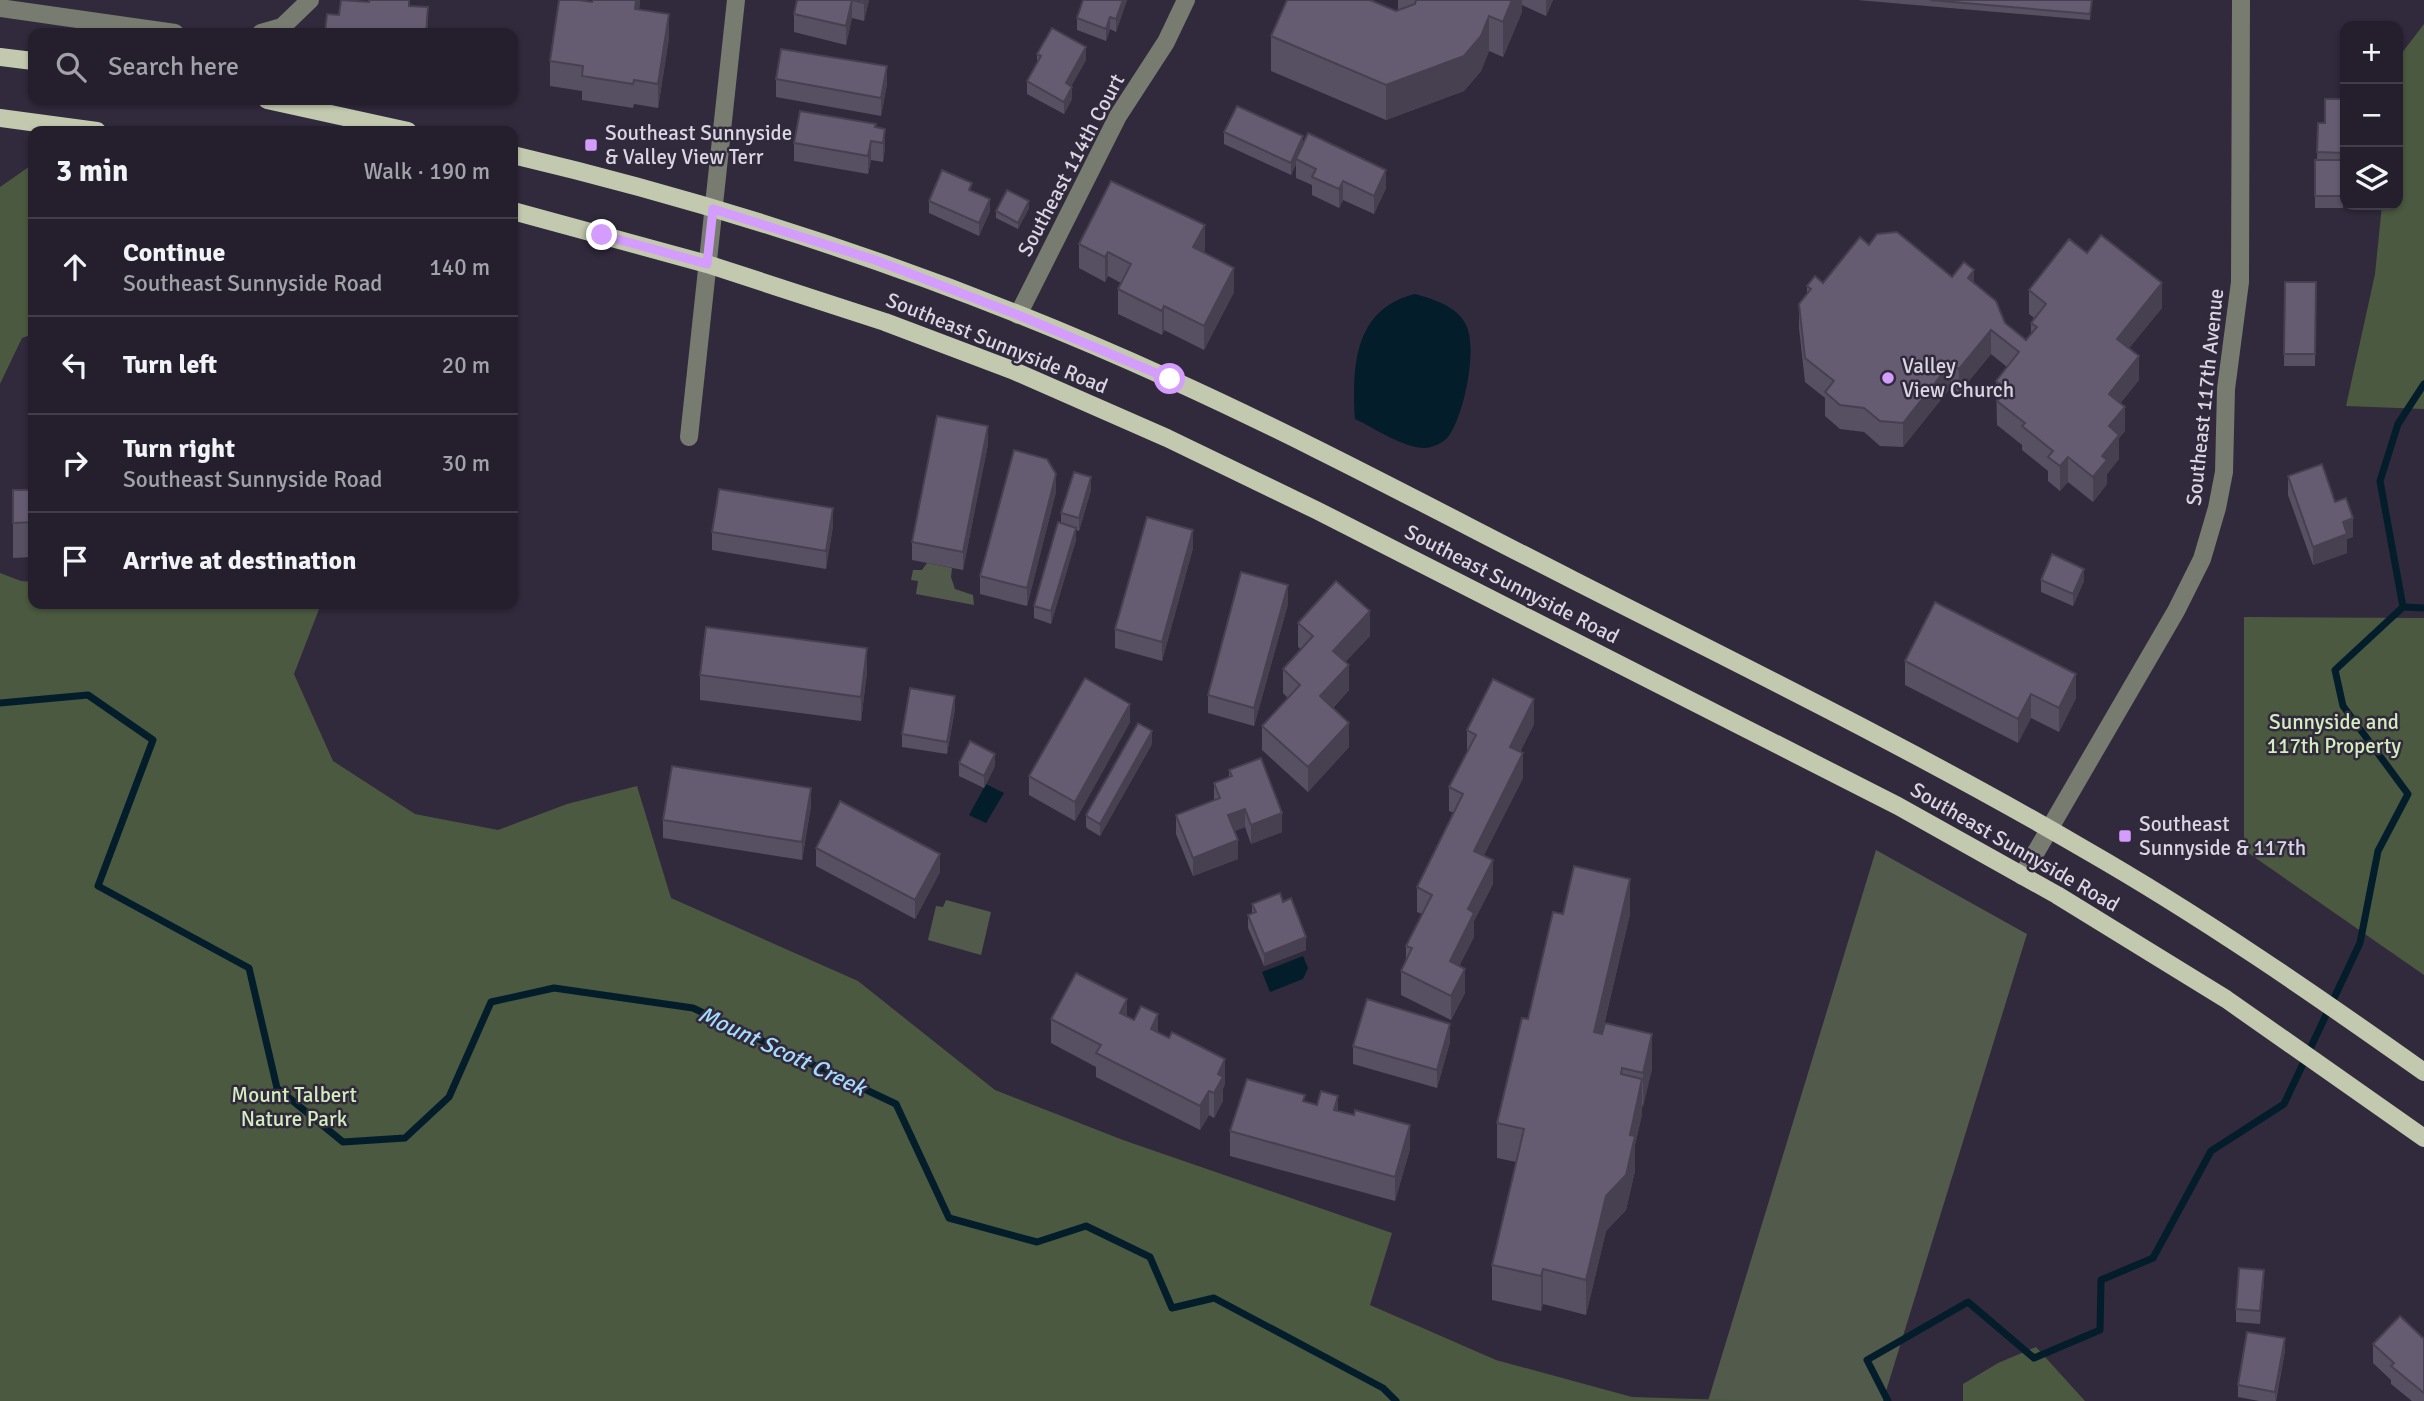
<!DOCTYPE html>
<meta charset="utf-8">
<style>
:root{--surface:#251f2d;--page:#2d2735;--text:#f1f3f6;--muted:#a3a2aa;--line:#423d49}
body{margin:0;font-family:Signika,sans-serif;background:var(--page);color:var(--text)}
.controls{position:absolute;right:21px;top:21px;display:grid;overflow:hidden;border-radius:14px;box-shadow:0 2px 5px #0004}
.controls button{width:63px;height:63px;display:grid;place-items:center;padding:0;border:0;border-bottom:2px solid var(--line);background:var(--surface);color:var(--text);font:35px sans-serif}
.stop{position:absolute;width:21px;height:21px;margin:-16px;border:5px solid #d49cfc;border-radius:50%;background:#fff}
.stop.end{background:#d49cfc;border-color:#fff;box-shadow:0 2px 7px #0008}
.list{margin:0;padding:0;list-style:none}
h2{display:flex;justify-content:space-between;align-items:center;height:91px;margin:0;padding:0 28px;font-size:30px}
h2 small{font-size:23px;font-weight:400;color:var(--muted)}
.list li{display:grid;grid-template-columns:46px 1fr auto;gap:21px;align-items:center;box-sizing:border-box;height:98px;padding:0 28px;border-top:2px solid var(--line)}
.list b{display:block;font-size:26px;white-space:nowrap}
.list p{margin:0;font-size:23px;white-space:nowrap;color:var(--muted)}
.list em{font-size:23px;font-style:normal;color:var(--muted)}
.icon{flex:none;width:38px;height:38px;fill:none;stroke:currentColor;stroke-width:2;stroke-linecap:round;stroke-linejoin:round}
.map{position:relative;flex:none;width:2424px;height:1401px;overflow:hidden}
.search{position:absolute;background:var(--surface);box-shadow:0 2px 5px #0004;left:28px;top:28px;width:490px;height:77px;display:flex;align-items:center;gap:18px;box-sizing:border-box;padding:0 24px;border-radius:14px;color:var(--muted);font-size:26px}
.panel{position:absolute;background:var(--surface);box-shadow:0 2px 5px #0004;left:28px;top:126px;width:490px;height:483px;border-radius:14px}
.map>svg:first-child{display:block}
.green{fill:#525a4b}
.forest{fill:#4b5940}
.water{fill:#031d2b}
.lines{fill:none;stroke-linecap:round;stroke-linejoin:round}
.stream{stroke:#031d2b;stroke-width:7}
.minor{stroke:#787b6f;stroke-width:18}
.major{stroke:#c3c9af;stroke-width:18}
.wall{fill:#574f62}
.shaded-wall{fill:#474050}
.building{fill:#655c72;stroke:#474050;stroke-width:2}
.route{stroke:#d49cfc;stroke-width:9}
.poi-dot{fill:#d49cfc;stroke:#31293c;stroke-width:2.5}
.labels{text-anchor:middle;dominant-baseline:central;stroke-width:5;stroke-linejoin:round;paint-order:stroke}
.poi-label{font-size:21px;fill:#dad5e2;stroke:#31293c;text-anchor:start}
.street-label{font-size:21px;fill:#dad5e2;stroke:#31293c}
.park-label{font-size:21px;fill:#d3eebc;stroke:#31293c}
.water-label{font-size:23px;font-style:italic;fill:#a5dbfd;stroke:#31293c}
</style>
<div class="map">
<svg width="2424" height="1401" viewBox="0 0 2424 1401">
<rect width="100%" height="100%" fill="#31293c"/>
<g class="green">
<polygon points="927,563 952,568 951,577 955,589 973,595 974,605 916,594 918,581 911,580 913,570 922,570"/>
<polygon points="1876,850 2027,934 1883,1401 1708,1401"/>
<polygon points="946,900 991,912 981,955 928,940 936,906 943,907"/>
</g>
<g class="forest">
<polygon points="2424,24 2424,409 2346,406 2375,274 2382,205 2398,205 2398,58"/>
<polygon points="33,164 33,334 22,338 0,384 0,187"/>
<polygon points="0,573 21,581 33,582 33,604 321,604 294,674 333,761 415,814 498,830 567,804 637,786 671,898 858,981 995,1090 1123,1140 1392,1233 1370,1305 1496,1360 1632,1397 1761,1401 0,1401"/>
<polygon points="2244,617 2424,618 2424,975 2244,850"/>
<polygon points="2036,1347 2085,1401 1963,1401 1963,1384 1998,1363"/>
</g>
<g class="water">
<path d="M1415,294C1433,299 1456,306 1465,323C1479,346 1464,417 1448,437C1443,443 1432,448 1424,448C1404,448 1374,428 1355,419C1352,366 1354,309 1415,294Z"/>
<polygon points="986,784 1004,793 986,823 969,815"/>
<polygon points="1303,956 1308,968 1303,979 1270,992 1262,972"/>
</g>
<g class="lines">
<g class="stream">
<polyline points="2403,607 2424,608"/>
<polyline points="0,703 88,695 153,740 98,886 249,968 277,1088 343,1142 405,1138 449,1097 491,1002 554,988 693,1008 896,1104 949,1218 1037,1242 1086,1226 1150,1257 1172,1308 1214,1298 1383,1388 1396,1401"/>
<polyline points="1888,1401 1867,1360 1968,1302 2034,1358 2100,1330 2101,1280 2153,1258 2211,1151 2284,1104 2360,943 2378,851 2408,794 2343,706 2335,670 2403,607 2380,481 2398,424 2424,384"/>
</g>
<g class="minor">
<polyline points="0,8 175,33"/>
<polyline points="261,33 282,27 310,0"/>
<polyline points="1018,315 1118,116 1166,42 1186,0"/>
<polyline points="689,437 736,0"/>
<polyline points="2022,876 2176,611 2202,559 2217,508 2224,472 2226,389 2240,282 2241,0"/>
</g>
<g class="major">
<polyline points="0,57 33,61"/>
<polyline points="267,100 408,131"/>
<polyline points="0,118 97,131"/>
<path d="M513,155C738,208 959,283 1170,379C1307,441 1439,512 1573,580C1744,667 1918,752 2084,849C2201,916 2314,994 2424,1072"/>
<polyline points="513,211 707,264 885,322 1012,370 1167,438 1316,510 1898,806 2057,895 2226,999 2424,1138"/>
</g>
</g>
<g class="wall">
<polygon points="640,0 639,9 669,38 658,108 634,104 633,108 582,100 582,91 550,86 550,61 592,2"/>
<polygon points="797,0 869,0 864,21 852,18 846,45 794,32 794,14"/>
<polygon points="1127,0 1116,32 1110,29 1106,41 1077,30 1077,18"/>
<polygon points="1398,0 1553,0 1546,16 1522,5 1522,12 1503,57 1489,51 1481,71 1464,91 1386,120 1271,71 1271,36 1396,11 1398,10"/>
<polygon points="1857,0 2092,0 2090,20"/>
<polygon points="1037,54 1086,60 1071,86 1072,99 1064,114 1027,94 1027,81 1037,63"/>
<polygon points="776,79 887,84 881,116 776,97"/>
<polygon points="2345,99 2345,165 2343,165 2343,208 2315,208 2315,160 2317,160 2318,123 2325,123"/>
<polygon points="876,128 885,148 883,162 871,160 868,174 794,161 794,143"/>
<polygon points="1224,132 1303,144 1386,188 1374,214 1343,200 1339,208 1312,195 1312,185 1296,178 1296,164 1291,175 1224,144"/>
<polygon points="972,191 990,211 979,236 929,213 929,201"/>
<polygon points="1029,208 1018,229 996,218 996,211"/>
<polygon points="1079,244 1205,250 1203,252 1234,292 1204,350 1164,330 1162,335 1118,314 1118,289 1121,283 1108,276 1105,282 1079,268"/>
<polygon points="1869,245 1952,277 1974,283 2005,323 2026,340 2031,335 2031,323 2034,318 2029,314 2029,290 2087,253 2162,308 2129,348 2139,380 2120,403 2125,431 2119,438 2119,459 2107,474 2107,484 2093,502 2068,482 2060,491 2048,481 2048,471 2022,450 2022,445 1997,425 1996,381 2007,367 1991,354 1959,393 1951,387 1903,447 1880,446 1864,432 1840,429 1825,416 1825,398 1805,382 1799,328 1799,304 1807,295 1807,286 1823,283"/>
<polygon points="2285,282 2316,282 2315,366 2284,366"/>
<polygon points="988,444 963,570 912,560 912,542"/>
<polygon points="2288,476 2335,502 2353,537 2347,539 2347,553 2313,565 2288,495"/>
<polygon points="13,490 33,490 33,557 13,558"/>
<polygon points="1091,490 1079,531 1076,530 1076,540 1051,624 1034,618 1034,606 1061,523 1061,513"/>
<polygon points="1056,492 1027,606 980,594 980,576"/>
<polygon points="833,526 826,569 712,550 712,532"/>
<polygon points="1193,548 1162,661 1115,648 1115,629"/>
<polygon points="2041,580 2084,581 2073,606 2041,592"/>
<polygon points="1288,604 1254,726 1208,713 1208,695"/>
<polygon points="1298,623 1370,636 1345,662 1349,690 1333,708 1349,747 1308,792 1262,750 1262,726 1288,698 1283,693 1283,669 1301,649 1298,647"/>
<polygon points="1905,661 2076,698 2059,732 2031,718 2018,743 1905,685"/>
<polygon points="867,672 861,721 700,700 700,675"/>
<polygon points="955,709 947,754 902,747 902,734"/>
<polygon points="1130,722 1075,821 1029,795 1029,776"/>
<polygon points="1534,724 1520,752 1523,778 1484,855 1493,884 1474,921 1474,937 1459,966 1465,993 1451,1020 1401,995 1401,971 1406,959 1406,946 1422,914 1417,912 1417,887 1454,813 1449,811 1449,787 1467,752 1467,730"/>
<polygon points="1152,744 1100,836 1088,829 1086,827 1086,815"/>
<polygon points="959,763 995,766 984,788 959,776"/>
<polygon points="1229,770 1282,832 1251,844 1245,827 1235,831 1238,859 1193,876 1176,834 1176,815 1214,800 1214,783 1229,777"/>
<polygon points="811,806 802,860 663,838 663,820"/>
<polygon points="816,848 940,872 915,919 816,866"/>
<polygon points="1283,902 1306,950 1264,966 1248,928 1248,915 1252,914 1252,904"/>
<polygon points="1630,914 1602,1034 1652,1069 1642,1108 1642,1114 1635,1145 1635,1171 1626,1210 1606,1231 1586,1315 1543,1304 1541,1311 1492,1300 1492,1265 1516,1162 1497,1158 1497,1123 1528,1019"/>
<polygon points="1127,1016 1158,1033 1225,1084 1223,1089 1223,1101 1214,1118 1209,1115 1200,1130 1096,1077 1096,1067 1051,1043 1051,1019"/>
<polygon points="1450,1042 1437,1088 1353,1064 1353,1046"/>
<polygon points="1305,1102 1354,1115 1410,1149 1395,1201 1230,1156 1230,1131"/>
<polygon points="2264,1282 2260,1324 2236,1322 2236,1309"/>
<polygon points="2424,1339 2424,1401 2412,1401 2391,1384 2391,1380 2373,1363 2373,1344"/>
<polygon points="2285,1351 2276,1401 2259,1401 2238,1397 2238,1385"/>
</g>
<g class="shaded-wall">
<polygon points="636,0 640,0 640,4 635,33 635,9"/>
<polygon points="852,0 852,18 846,45 846,26"/>
<polygon points="864,0 869,0 864,21"/>
<polygon points="1123,0 1127,0 1116,32 1116,19"/>
<polygon points="1512,0 1522,0 1522,12 1503,57 1503,22"/>
<polygon points="1546,0 1553,0 1546,16"/>
<polygon points="428,7 428,26 427,33 426,33"/>
<polygon points="669,14 669,38 658,108 658,84"/>
<polygon points="1489,16 1489,51 1481,71 1464,91 1386,120 1386,85"/>
<polygon points="1110,17 1110,29 1106,41 1106,29"/>
<polygon points="1086,47 1086,60 1066,96 1066,83"/>
<polygon points="887,66 887,84 881,116 881,98"/>
<polygon points="1072,87 1072,99 1064,114 1064,102"/>
<polygon points="885,129 885,148 883,162 883,143"/>
<polygon points="1303,136 1303,149 1296,159 1296,164 1291,175 1291,163"/>
<polygon points="871,141 871,160 868,174 868,156"/>
<polygon points="1386,170 1386,188 1374,214 1374,196"/>
<polygon points="1343,181 1343,200 1339,208 1339,189"/>
<polygon points="990,199 990,211 979,236 979,223"/>
<polygon points="1029,201 1029,208 1018,229 1018,223"/>
<polygon points="1205,225 1205,250 1193,272 1193,247"/>
<polygon points="1108,252 1108,276 1105,282 1105,257"/>
<polygon points="1234,268 1234,292 1204,350 1204,326"/>
<polygon points="1974,270 1974,294 1968,278"/>
<polygon points="2162,283 2162,308 2117,363 2117,339"/>
<polygon points="1164,306 1164,330 1162,335 1162,311"/>
<polygon points="1991,330 1991,354 1959,393 1959,369"/>
<polygon points="2139,356 2139,380 2109,418 2109,394"/>
<polygon points="1951,363 1951,387 1903,447 1903,423"/>
<polygon points="2125,407 2125,431 2119,438 2119,459 2107,474 2107,484 2093,502 2093,477 2102,456 2109,426"/>
<polygon points="988,426 988,444 963,570 963,552"/>
<polygon points="2068,457 2068,482 2060,491 2060,466"/>
<polygon points="1056,474 1056,492 1027,606 1027,588"/>
<polygon points="1091,477 1091,490 1079,531 1079,518"/>
<polygon points="833,508 833,526 826,569 826,551"/>
<polygon points="2353,518 2353,537 2347,539 2347,553 2313,565 2313,547 2343,522"/>
<polygon points="1076,528 1076,540 1051,624 1051,611"/>
<polygon points="1193,530 1193,548 1162,661 1162,642"/>
<polygon points="2084,569 2084,581 2073,606 2073,594"/>
<polygon points="1288,585 1288,604 1254,726 1254,708"/>
<polygon points="1370,611 1370,636 1333,675 1333,651"/>
<polygon points="867,648 867,672 861,721 861,697"/>
<polygon points="1349,665 1349,690 1320,721 1320,696"/>
<polygon points="2076,674 2076,698 2059,732 2059,708"/>
<polygon points="2031,694 2031,718 2018,743 2018,719"/>
<polygon points="955,696 955,709 947,754 947,742"/>
<polygon points="1534,699 1534,724 1510,771 1510,747"/>
<polygon points="1130,704 1130,722 1075,821 1075,802"/>
<polygon points="1349,723 1349,747 1308,792 1308,767"/>
<polygon points="1152,731 1152,744 1100,836 1100,824"/>
<polygon points="1523,753 1523,778 1474,875 1474,851"/>
<polygon points="995,754 995,766 984,788 984,776"/>
<polygon points="811,788 811,806 802,860 802,842"/>
<polygon points="1245,809 1245,827 1228,834 1228,815"/>
<polygon points="1282,813 1282,832 1251,844 1251,825"/>
<polygon points="1238,840 1238,859 1193,876 1193,858"/>
<polygon points="940,854 940,872 915,919 915,900"/>
<polygon points="1493,860 1493,884 1474,921 1474,937 1450,985 1450,961 1468,909"/>
<polygon points="1630,879 1630,914 1594,1067 1594,1032"/>
<polygon points="1306,937 1306,950 1264,966 1264,954"/>
<polygon points="1465,969 1465,993 1451,1020 1451,996"/>
<polygon points="1127,999 1127,1024 1120,1013"/>
<polygon points="1158,1014 1158,1039 1151,1029"/>
<polygon points="1450,1024 1450,1042 1437,1088 1437,1070"/>
<polygon points="1652,1034 1652,1069 1643,1108 1643,1073"/>
<polygon points="1225,1059 1225,1084 1223,1089 1223,1101 1214,1118 1214,1093 1218,1074"/>
<polygon points="1642,1079 1642,1114 1635,1145 1635,1171 1626,1210 1606,1231 1586,1315 1586,1280 1606,1196 1630,1135"/>
<polygon points="1209,1091 1209,1115 1200,1130 1200,1106"/>
<polygon points="1338,1096 1338,1120 1334,1110"/>
<polygon points="1410,1125 1410,1149 1395,1201 1395,1177"/>
<polygon points="1543,1269 1543,1304 1541,1311 1541,1276"/>
<polygon points="2264,1270 2264,1282 2260,1324 2260,1311"/>
<polygon points="2285,1338 2285,1351 2275,1401 2275,1392"/>
</g>
<g class="building">
<polygon points="341,0 369,2 369,0 409,0 409,6 428,7 426,33 325,33 327,14 339,15"/>
<polygon points="559,0 578,0 592,2 593,0 636,0 635,9 669,14 658,84 634,80 633,84 582,76 583,66 550,61"/>
<polygon points="797,0 852,0 846,26 794,14"/>
<polygon points="852,0 864,0 864,3"/>
<polygon points="1083,0 1123,0 1116,19 1110,17 1106,29 1077,18"/>
<polygon points="1287,0 1370,0 1396,11 1415,4 1416,0 1512,0 1503,22 1489,16 1481,36 1464,56 1386,85 1271,36"/>
<polygon points="1930,0 2092,0 2090,14"/>
<polygon points="1052,28 1086,47 1066,83 1072,87 1064,102 1027,81 1041,56 1037,54"/>
<polygon points="781,49 887,66 881,98 776,79"/>
<polygon points="2325,99 2345,99 2345,153 2317,152 2318,123 2325,123"/>
<polygon points="1237,106 1303,136 1291,163 1224,132"/>
<polygon points="800,111 876,124 875,127 885,129 883,143 871,141 868,156 794,143"/>
<polygon points="1308,133 1386,170 1374,196 1343,181 1339,189 1312,177 1316,169 1296,159"/>
<rect x="2315" y="160" width="28" height="36"/>
<polygon points="942,170 972,183 969,190 990,199 979,223 929,201"/>
<polygon points="1111,181 1205,225 1193,247 1234,268 1204,326 1164,306 1162,311 1118,289 1131,264 1108,252 1105,257 1079,244"/>
<polygon points="1007,190 1029,201 1018,223 996,211"/>
<polygon points="1897,232 1952,277 1964,262 1974,270 1968,278 1996,301 2005,323 2026,340 2037,327 2031,323 2046,304 2029,290 2069,239 2087,253 2101,235 2162,283 2117,339 2139,356 2109,394 2125,407 2109,426 2119,435 2102,456 2107,460 2093,477 2068,457 2060,466 2048,457 2053,451 2022,426 2025,423 1997,401 2007,389 1996,381 2019,352 1991,330 1959,369 1951,363 1903,423 1880,421 1864,408 1840,405 1825,392 1834,381 1805,358 1799,304 1811,289 1807,286 1815,276 1823,283 1860,237 1869,245 1877,234"/>
<polygon points="2285,282 2316,282 2315,354 2284,354"/>
<polygon points="937,416 988,426 963,552 912,542"/>
<polygon points="1014,450 1047,459 1056,474 1027,588 980,576"/>
<polygon points="2322,464 2335,502 2346,498 2353,518 2343,522 2347,534 2313,547 2288,476"/>
<polygon points="1074,472 1091,477 1079,518 1061,513"/>
<polygon points="719,489 833,508 826,551 712,532"/>
<polygon points="13,490 33,490 33,522 13,523"/>
<polygon points="1147,517 1193,530 1162,642 1115,629"/>
<polygon points="1058,522 1076,528 1051,611 1034,606"/>
<polygon points="2052,554 2084,569 2073,594 2041,580"/>
<polygon points="1241,572 1288,585 1254,708 1208,695"/>
<polygon points="1336,581 1370,611 1333,651 1349,665 1320,696 1349,723 1308,767 1262,726 1300,685 1283,669 1313,636 1298,623"/>
<polygon points="1935,602 2076,674 2059,708 2031,694 2018,719 1905,661"/>
<polygon points="706,627 867,648 861,697 700,675"/>
<polygon points="1085,678 1130,704 1075,802 1029,776"/>
<polygon points="1493,679 1534,699 1510,747 1523,753 1474,851 1493,860 1468,909 1474,913 1450,961 1465,969 1451,996 1401,971 1412,948 1406,946 1432,895 1417,887 1463,794 1449,787 1476,735 1467,730"/>
<polygon points="910,688 955,696 947,742 902,734"/>
<polygon points="1138,723 1152,731 1100,824 1088,817 1086,815"/>
<polygon points="970,741 995,754 984,776 959,763"/>
<polygon points="1261,758 1282,813 1251,825 1245,809 1228,815 1238,840 1193,858 1176,815 1220,798 1214,783 1232,776 1229,770"/>
<polygon points="672,766 811,788 802,842 663,820"/>
<polygon points="840,801 940,854 915,900 816,848"/>
<polygon points="1574,866 1630,879 1594,1032 1602,1034 1605,1023 1652,1034 1643,1073 1622,1068 1621,1074 1642,1079 1630,1135 1635,1136 1626,1175 1606,1196 1586,1280 1543,1269 1541,1276 1492,1265 1524,1129 1497,1123 1522,1018 1528,1019 1553,912 1563,914"/>
<polygon points="1280,893 1283,902 1291,898 1306,937 1264,954 1248,915 1256,912 1252,904"/>
<polygon points="1076,973 1127,999 1120,1013 1134,1020 1141,1006 1158,1014 1151,1029 1169,1038 1172,1032 1225,1059 1218,1074 1223,1077 1214,1093 1209,1091 1200,1106 1096,1053 1101,1045 1051,1019"/>
<polygon points="1367,999 1450,1024 1437,1070 1353,1046"/>
<polygon points="1247,1079 1305,1095 1303,1101 1317,1105 1321,1091 1338,1096 1334,1110 1354,1115 1355,1110 1410,1125 1395,1177 1230,1131"/>
<polygon points="2239,1268 2264,1270 2260,1311 2236,1309"/>
<polygon points="2400,1316 2424,1339 2424,1393 2391,1366 2394,1363 2373,1344"/>
<polygon points="2247,1332 2285,1338 2275,1392 2238,1385"/>
</g>
<g class="lines">
<polyline class="route" points="602,235 707,264 713,209 875,260 1018,315 1170,379"/>
</g>
<g class="poi-dot">
<rect x="584" y="138" width="14" height="14" rx="3.5"/>
<circle cx="1888" cy="378" r="7"/>
<rect x="2118" y="829" width="14" height="14" rx="3.5"/>
</g>
<g class="labels">
<g class="poi-label">
<text x="605" y="133">Southeast Sunnyside<tspan x="605" dy="24">&amp; Valley View Terr</tspan></text>
<text x="1902" y="366">Valley<tspan x="1902" dy="24">View Church</tspan></text>
<text x="2139" y="824">Southeast<tspan x="2139" dy="24">Sunnyside &amp; 117th</tspan></text>
</g>
<g class="street-label">
<text transform="translate(1071 165) rotate(-62)">Southeast 114th Court</text>
<text transform="translate(997 343) rotate(22)">Southeast Sunnyside Road</text>
<text transform="translate(2205 397) rotate(-84)">Southeast 117th Avenue</text>
<text transform="translate(1512 584) rotate(27)">Southeast Sunnyside Road</text>
<text transform="translate(2015 847) rotate(30)">Southeast Sunnyside Road</text>
</g>
<g class="park-label">
<text x="2334" y="722">Sunnyside and<tspan x="2334" dy="24">117th Property</tspan></text>
<text x="294" y="1095">Mount Talbert<tspan x="294" dy="24">Nature Park</tspan></text>
</g>
<g class="water-label">
<text transform="translate(782 1051) rotate(25)">Mount Scott Creek</text>
</g>
</g>
</svg>
<div class="controls">
<button>+</button>
<button>−</button>
<button><svg class="icon" aria-label="layers" viewBox="0 0 24 24"><path d="M12 4l9 5-9 5-9-5zM3 14l9 5 9-5"/></svg></button>
</div>
<div class="stop" style="left:1170px;top:379px"></div>
<div class="stop end" style="left:602px;top:235px"></div>
<div class="search"><svg class="icon" aria-label="search" viewBox="0 0 24 24"><circle cx="10" cy="10" r="6"/><path d="M15 15l6 6"/></svg>Search here</div>
<section class="panel">
<h2>3 min<small>Walk · 190 m</small></h2>
<ul class="list">
<li><svg class="icon" aria-label="ahead" viewBox="0 0 24 24"><path d="M12 20V5M6 11l6-6 6 6"/></svg><div><b>Continue</b><p>Southeast Sunnyside Road</p></div><em>140 m</em></li>
<li><svg class="icon" aria-label="left" viewBox="0 0 24 24"><path d="M17 20v-9H6M10 6l-5 5 5 5"/></svg><div><b>Turn left</b></div><em>20 m</em></li>
<li><svg class="icon" aria-label="right" viewBox="0 0 24 24"><path d="M7 20v-9h11M14 6l5 5-5 5"/></svg><div><b>Turn right</b><p>Southeast Sunnyside Road</p></div><em>30 m</em></li>
<li><svg class="icon" aria-label="arrive" viewBox="0 0 24 24"><path d="M6 21V4h12l-3 4 3 4H6"/></svg><div><b>Arrive at destination</b></div></li>
</ul>
</section>
</div>
